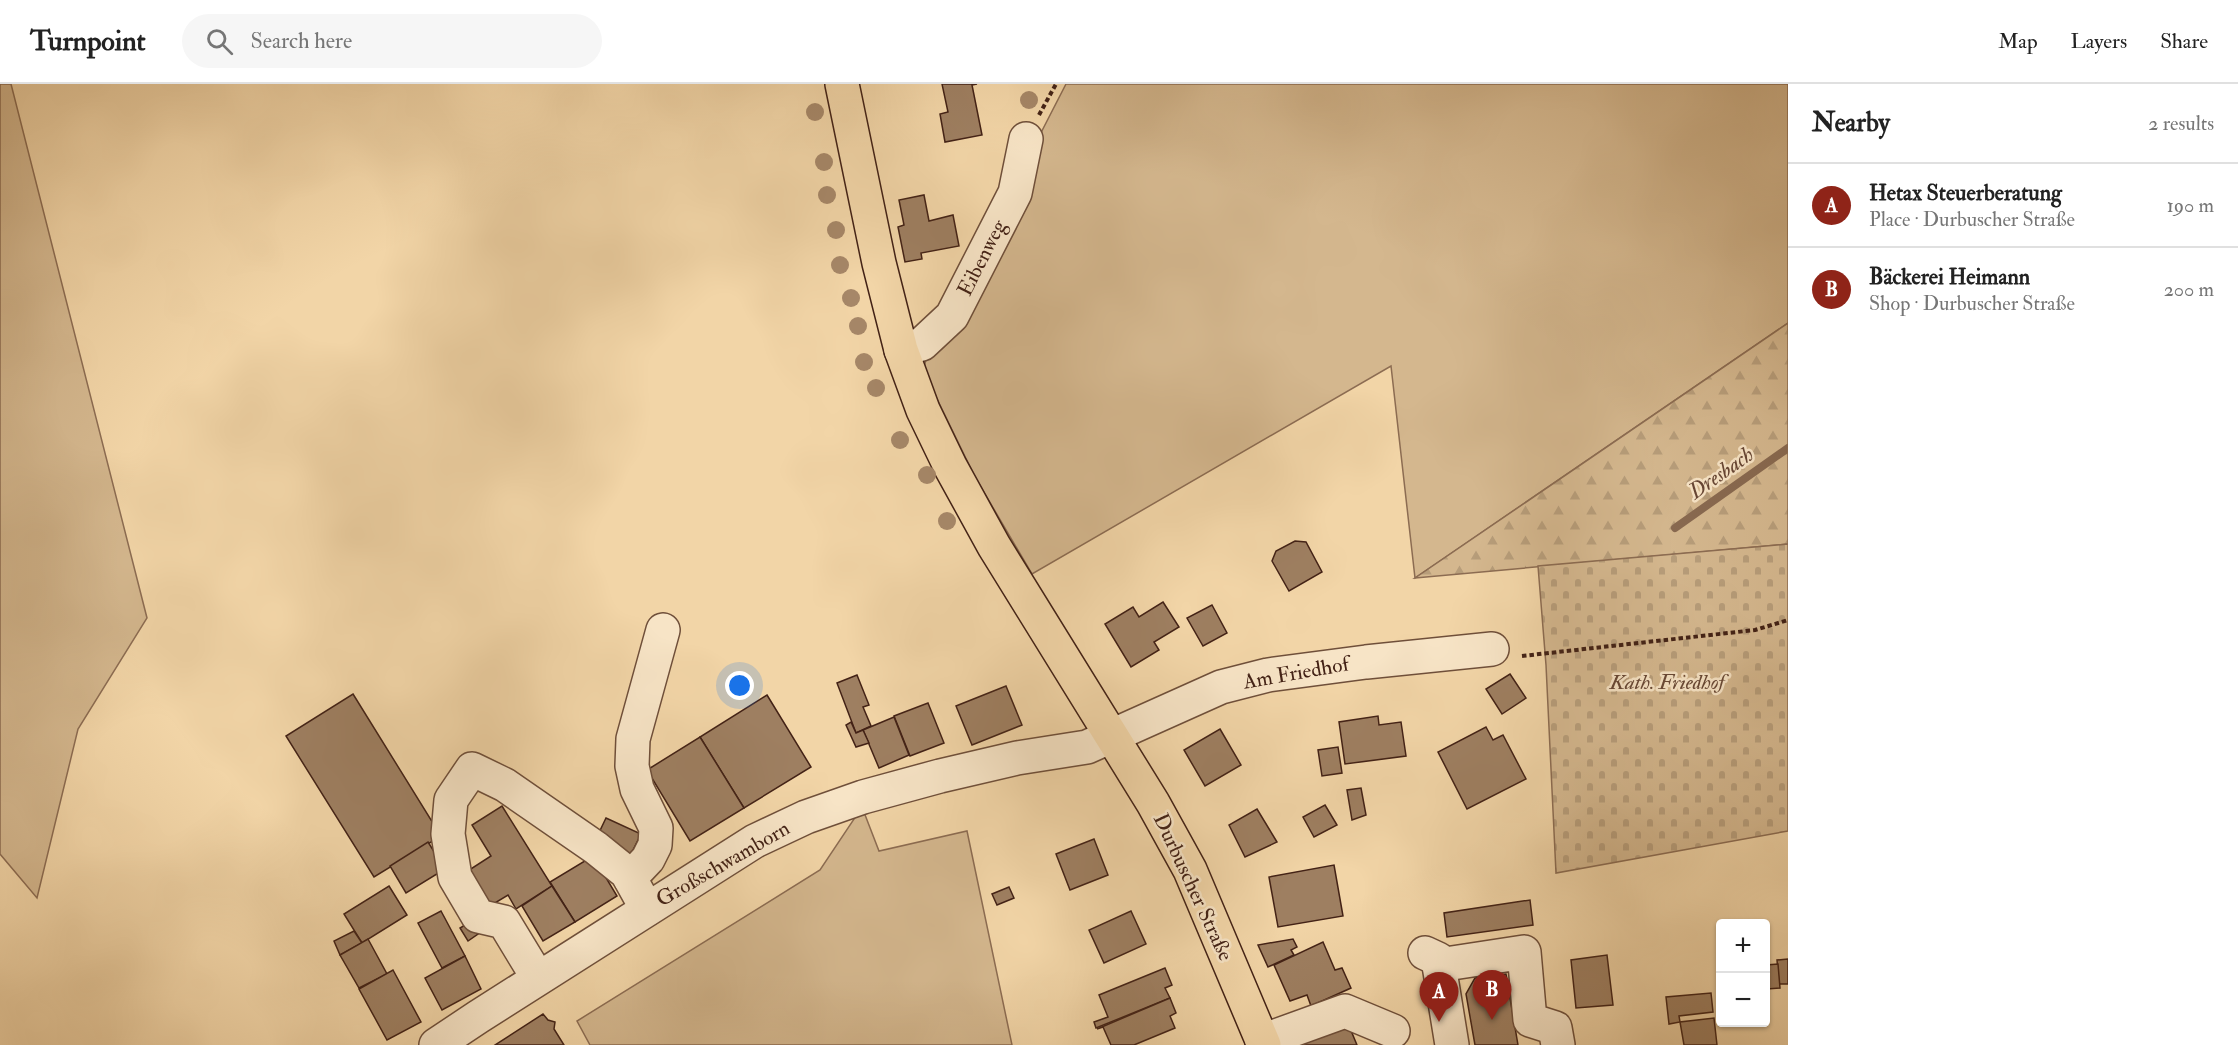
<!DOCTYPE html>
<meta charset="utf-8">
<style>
:root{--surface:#fff;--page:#f6f6f6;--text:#222;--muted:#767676;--line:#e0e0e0;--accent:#8f2418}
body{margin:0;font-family:"IM FELL Double Pica",serif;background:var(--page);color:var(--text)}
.controls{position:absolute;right:18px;bottom:18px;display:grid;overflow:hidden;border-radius:6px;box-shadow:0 2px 4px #0004}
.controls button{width:54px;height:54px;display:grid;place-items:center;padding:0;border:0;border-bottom:2px solid var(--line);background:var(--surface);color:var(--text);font:30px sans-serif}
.you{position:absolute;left:740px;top:602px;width:21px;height:21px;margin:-15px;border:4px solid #fff;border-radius:50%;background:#1a73e8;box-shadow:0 0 0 9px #1a73e833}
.badge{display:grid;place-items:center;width:39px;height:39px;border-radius:50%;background:var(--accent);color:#fff;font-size:20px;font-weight:700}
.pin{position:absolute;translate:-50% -50px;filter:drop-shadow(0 2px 3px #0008)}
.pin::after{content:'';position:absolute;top:32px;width:21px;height:18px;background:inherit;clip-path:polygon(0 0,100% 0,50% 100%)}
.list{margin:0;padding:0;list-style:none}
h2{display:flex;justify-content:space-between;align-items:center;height:78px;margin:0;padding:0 24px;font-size:26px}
h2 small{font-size:20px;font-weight:400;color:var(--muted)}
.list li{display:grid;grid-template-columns:39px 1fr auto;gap:18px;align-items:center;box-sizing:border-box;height:84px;padding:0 24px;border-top:2px solid var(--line)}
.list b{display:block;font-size:22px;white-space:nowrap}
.list p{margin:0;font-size:20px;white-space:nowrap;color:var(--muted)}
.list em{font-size:20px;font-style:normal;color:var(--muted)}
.icon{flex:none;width:33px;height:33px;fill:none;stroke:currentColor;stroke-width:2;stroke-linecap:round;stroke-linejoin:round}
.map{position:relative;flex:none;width:1788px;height:961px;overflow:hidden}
header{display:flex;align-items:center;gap:36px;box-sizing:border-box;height:84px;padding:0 30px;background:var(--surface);border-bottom:2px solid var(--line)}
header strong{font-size:28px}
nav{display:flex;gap:33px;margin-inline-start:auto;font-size:21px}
.search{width:420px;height:54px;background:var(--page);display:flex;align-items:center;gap:15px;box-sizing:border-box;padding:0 21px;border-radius:33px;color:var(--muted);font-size:22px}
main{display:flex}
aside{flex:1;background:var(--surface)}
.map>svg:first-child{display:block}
.grass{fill:#d4b78e;stroke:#8c6c52;stroke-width:1.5}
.forest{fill:url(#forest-firs);stroke:#8c6c52;stroke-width:1.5}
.cemetery{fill:url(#cemetery-stones);stroke:#8c6c52;stroke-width:1.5}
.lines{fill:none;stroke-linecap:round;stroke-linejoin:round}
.stream{stroke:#886950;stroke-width:8}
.building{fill:#9e7f61;stroke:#432216;stroke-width:1.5}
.minor-casing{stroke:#6f4f3a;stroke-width:36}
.major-casing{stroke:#432216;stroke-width:36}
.path{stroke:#432216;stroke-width:4;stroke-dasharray:4.5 3;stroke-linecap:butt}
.minor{stroke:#f7e4c6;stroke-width:33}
.major{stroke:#f2d5a7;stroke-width:33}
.tree{fill:#a68768}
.labels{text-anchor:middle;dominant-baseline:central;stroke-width:5;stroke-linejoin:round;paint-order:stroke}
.street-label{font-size:21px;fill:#432216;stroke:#f7e4c6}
.park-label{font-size:21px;font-style:italic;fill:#674734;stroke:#f7e4c6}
.water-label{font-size:22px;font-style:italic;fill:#664533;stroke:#f7e4c6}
</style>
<header>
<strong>Turnpoint</strong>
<div class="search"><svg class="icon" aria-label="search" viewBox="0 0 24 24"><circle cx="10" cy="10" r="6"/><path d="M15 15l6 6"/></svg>Search here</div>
<nav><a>Map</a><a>Layers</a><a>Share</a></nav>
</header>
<main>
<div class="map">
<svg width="1788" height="961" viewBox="0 0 1788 961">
<defs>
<pattern id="forest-firs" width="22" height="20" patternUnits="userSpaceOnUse" patternTransform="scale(1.5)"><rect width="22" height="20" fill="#d4b78e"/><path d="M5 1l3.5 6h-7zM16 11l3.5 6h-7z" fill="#b79d7a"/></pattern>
<pattern id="cemetery-stones" width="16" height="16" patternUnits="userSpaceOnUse" patternTransform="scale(1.5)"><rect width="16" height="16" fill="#d4b78e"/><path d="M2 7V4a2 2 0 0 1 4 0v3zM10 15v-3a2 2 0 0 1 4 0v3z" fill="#b79d7a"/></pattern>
</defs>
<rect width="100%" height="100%" fill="#f2d5a7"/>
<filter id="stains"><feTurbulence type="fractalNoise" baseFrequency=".00333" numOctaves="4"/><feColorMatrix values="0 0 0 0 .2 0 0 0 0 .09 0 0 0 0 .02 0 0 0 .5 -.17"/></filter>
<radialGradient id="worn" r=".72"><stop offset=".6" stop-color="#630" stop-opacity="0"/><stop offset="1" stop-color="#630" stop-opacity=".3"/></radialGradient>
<g class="grass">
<polygon points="0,0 11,0 147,534 78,645 37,814 0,770"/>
<polygon points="1066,0 1788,0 1788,239 1415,494 1391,282 1032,490 975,393 923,286 928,269"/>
<polygon points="862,723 879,767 967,747 1012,961 590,961 577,937 820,786"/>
</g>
<polygon class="forest" points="1788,239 1788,460 1415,494"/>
<polygon class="cemetery" points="1788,460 1788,747 1556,789 1546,581 1538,482"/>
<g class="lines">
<polyline class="stream" points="1675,444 1788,364"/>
</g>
<g class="building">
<polygon points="942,0 977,0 972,1 982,51 945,58 940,30 948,28"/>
<polygon points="924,111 929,137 953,131 959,162 921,169 922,175 905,178 898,143 904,141 899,116"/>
<polygon points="1295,457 1306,458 1322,488 1289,507 1272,477 1276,467"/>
<polygon points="1163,518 1179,543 1154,558 1159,566 1131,583 1105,540 1133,523 1139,533"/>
<polygon points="1212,521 1227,549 1203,562 1187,534"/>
<polygon points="1510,590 1526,614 1502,630 1486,605"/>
<polygon points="857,591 869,621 863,623 871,642 856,649 837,599"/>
<polygon points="1006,602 1022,641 972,661 956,622"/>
<polygon points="353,610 441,752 374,793 286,652"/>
<polygon points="767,611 811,683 744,724 700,653"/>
<polygon points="928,619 944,659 910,672 894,632"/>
<polygon points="1378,632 1379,641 1401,638 1406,672 1345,680 1339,638"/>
<polygon points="894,633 909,671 879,684 863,646"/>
<polygon points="851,638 856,649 863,646 869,659 856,663 846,641"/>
<polygon points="1486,643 1493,656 1503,651 1526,695 1467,725 1438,668"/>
<polygon points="1220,645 1241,681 1205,702 1184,666"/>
<polygon points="700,653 744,724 690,757 647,686"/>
<polygon points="1338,663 1342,689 1322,692 1318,666"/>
<polygon points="1361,704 1366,731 1352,736 1347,706"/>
<polygon points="1325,721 1337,741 1314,753 1303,733"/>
<polygon points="502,722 552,802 516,825 508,811 485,825 463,790 491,772 472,741"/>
<polygon points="1257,725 1277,758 1245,773 1229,741"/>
<polygon points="606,734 641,750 630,772 596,755"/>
<polygon points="1094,755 1108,791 1070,806 1056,770"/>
<polygon points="428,758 445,785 406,809 390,782"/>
<polygon points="593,772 617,812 575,838 550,798"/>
<polygon points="1334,781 1343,832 1278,843 1269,793"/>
<polygon points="389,802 407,831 362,859 344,830"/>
<polygon points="552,802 575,838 543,857 522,822"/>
<polygon points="1009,803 1014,814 997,821 992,810"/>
<polygon points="1530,816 1533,841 1447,853 1444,829"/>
<polygon points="441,827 465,872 442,884 418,839"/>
<polygon points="1131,827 1146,860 1104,879 1089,846"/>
<polygon points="470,838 478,850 468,857 460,844"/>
<polygon points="354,847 362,859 340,871 334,857"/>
<polygon points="368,855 387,890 359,904 340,871"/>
<polygon points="1293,855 1297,863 1291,866 1294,871 1268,883 1258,861"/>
<polygon points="1718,856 1720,856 1720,887"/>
<polygon points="1323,858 1335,886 1342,884 1351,904 1311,922 1307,911 1290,917 1274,881"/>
<polygon points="1607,871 1613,921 1576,924 1571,876"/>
<polygon points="465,872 481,905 442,926 425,894"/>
<polygon points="1788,875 1788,900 1779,900 1777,876"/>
<polygon points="1778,880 1780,904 1767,905 1766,881"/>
<polygon points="1165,884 1172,901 1165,904 1170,914 1096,944 1094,938 1108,933 1099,911"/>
<polygon points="393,886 421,938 387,956 359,905"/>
<polygon points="1506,890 1518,961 1475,961 1466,910 1475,894"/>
<polygon points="1711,909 1713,928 1679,932 1680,938 1669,940 1666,913"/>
<polygon points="1170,914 1176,929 1170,932 1175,944 1134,961 1111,961 1103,943 1097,945"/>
<polygon points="543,930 548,936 555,938 554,945 564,961 495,961"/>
<polygon points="1714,934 1717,961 1684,961 1680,938"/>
<polygon points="1347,937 1357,961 1303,961 1301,955"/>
</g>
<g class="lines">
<g class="minor-casing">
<g id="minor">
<polyline points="901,266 922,260 952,232 1015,109 1026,55"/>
<polyline points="630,794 648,775 655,761 656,744 637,705 632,682 633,655 663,546"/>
<polyline points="1425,869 1438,875 1452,961"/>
<polyline points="1439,881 1524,868 1530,936 1555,944 1558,961"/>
<polyline points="538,894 504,838 478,832 455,793 448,750 451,716 472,685 505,701 596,764 627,789 647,825"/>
<polyline points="1262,957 1345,927 1393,947"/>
<polyline points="436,961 478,933 755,757 806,733 863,713 940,692 1017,674 1087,663 1221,603 1268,591 1366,578 1492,565"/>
</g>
</g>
<g class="major-casing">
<polyline id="major" points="842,0 879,179 901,266 923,326 950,382 994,462 1153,719 1190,786 1264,961"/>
</g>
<g class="path">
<polyline points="1039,31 1056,0"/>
<polyline points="1522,572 1755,546 1788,536"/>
</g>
<use href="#minor" class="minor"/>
<use href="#major" class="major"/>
</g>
<g class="tree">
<circle cx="1029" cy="16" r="9"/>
<circle cx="815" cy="28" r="9"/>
<circle cx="824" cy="78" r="9"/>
<circle cx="827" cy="111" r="9"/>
<circle cx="836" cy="146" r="9"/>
<circle cx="840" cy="181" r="9"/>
<circle cx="851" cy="214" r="9"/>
<circle cx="858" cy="242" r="9"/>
<circle cx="864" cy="278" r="9"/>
<circle cx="876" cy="304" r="9"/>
<circle cx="900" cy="356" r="9"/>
<circle cx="927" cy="391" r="9"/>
<circle cx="947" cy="437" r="9"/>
</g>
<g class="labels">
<g class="street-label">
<text transform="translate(982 174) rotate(-63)">Eibenweg</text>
<text transform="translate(1296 589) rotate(-10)">Am Friedhof</text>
<text transform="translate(723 780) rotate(-30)">Großschwamborn</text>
<text transform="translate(1193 803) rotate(65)">Durbuscher Straße</text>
</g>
<g class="park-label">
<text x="1667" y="598">Kath. Friedhof</text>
</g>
<g class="water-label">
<text transform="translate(1721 389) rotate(-35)">Dresbach</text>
</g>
</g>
<rect width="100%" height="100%" filter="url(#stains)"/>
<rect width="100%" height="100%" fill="url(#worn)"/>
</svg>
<div class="controls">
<button>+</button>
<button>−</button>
</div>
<div class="you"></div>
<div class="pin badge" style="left:1439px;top:938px">A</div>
<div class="pin badge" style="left:1492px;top:936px">B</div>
</div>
<aside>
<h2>Nearby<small>2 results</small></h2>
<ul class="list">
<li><span class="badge">A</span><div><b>Hetax Steuerberatung</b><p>Place · Durbuscher Straße</p></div><em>190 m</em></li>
<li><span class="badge">B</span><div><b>Bäckerei Heimann</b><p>Shop · Durbuscher Straße</p></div><em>200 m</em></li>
</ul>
</aside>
</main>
